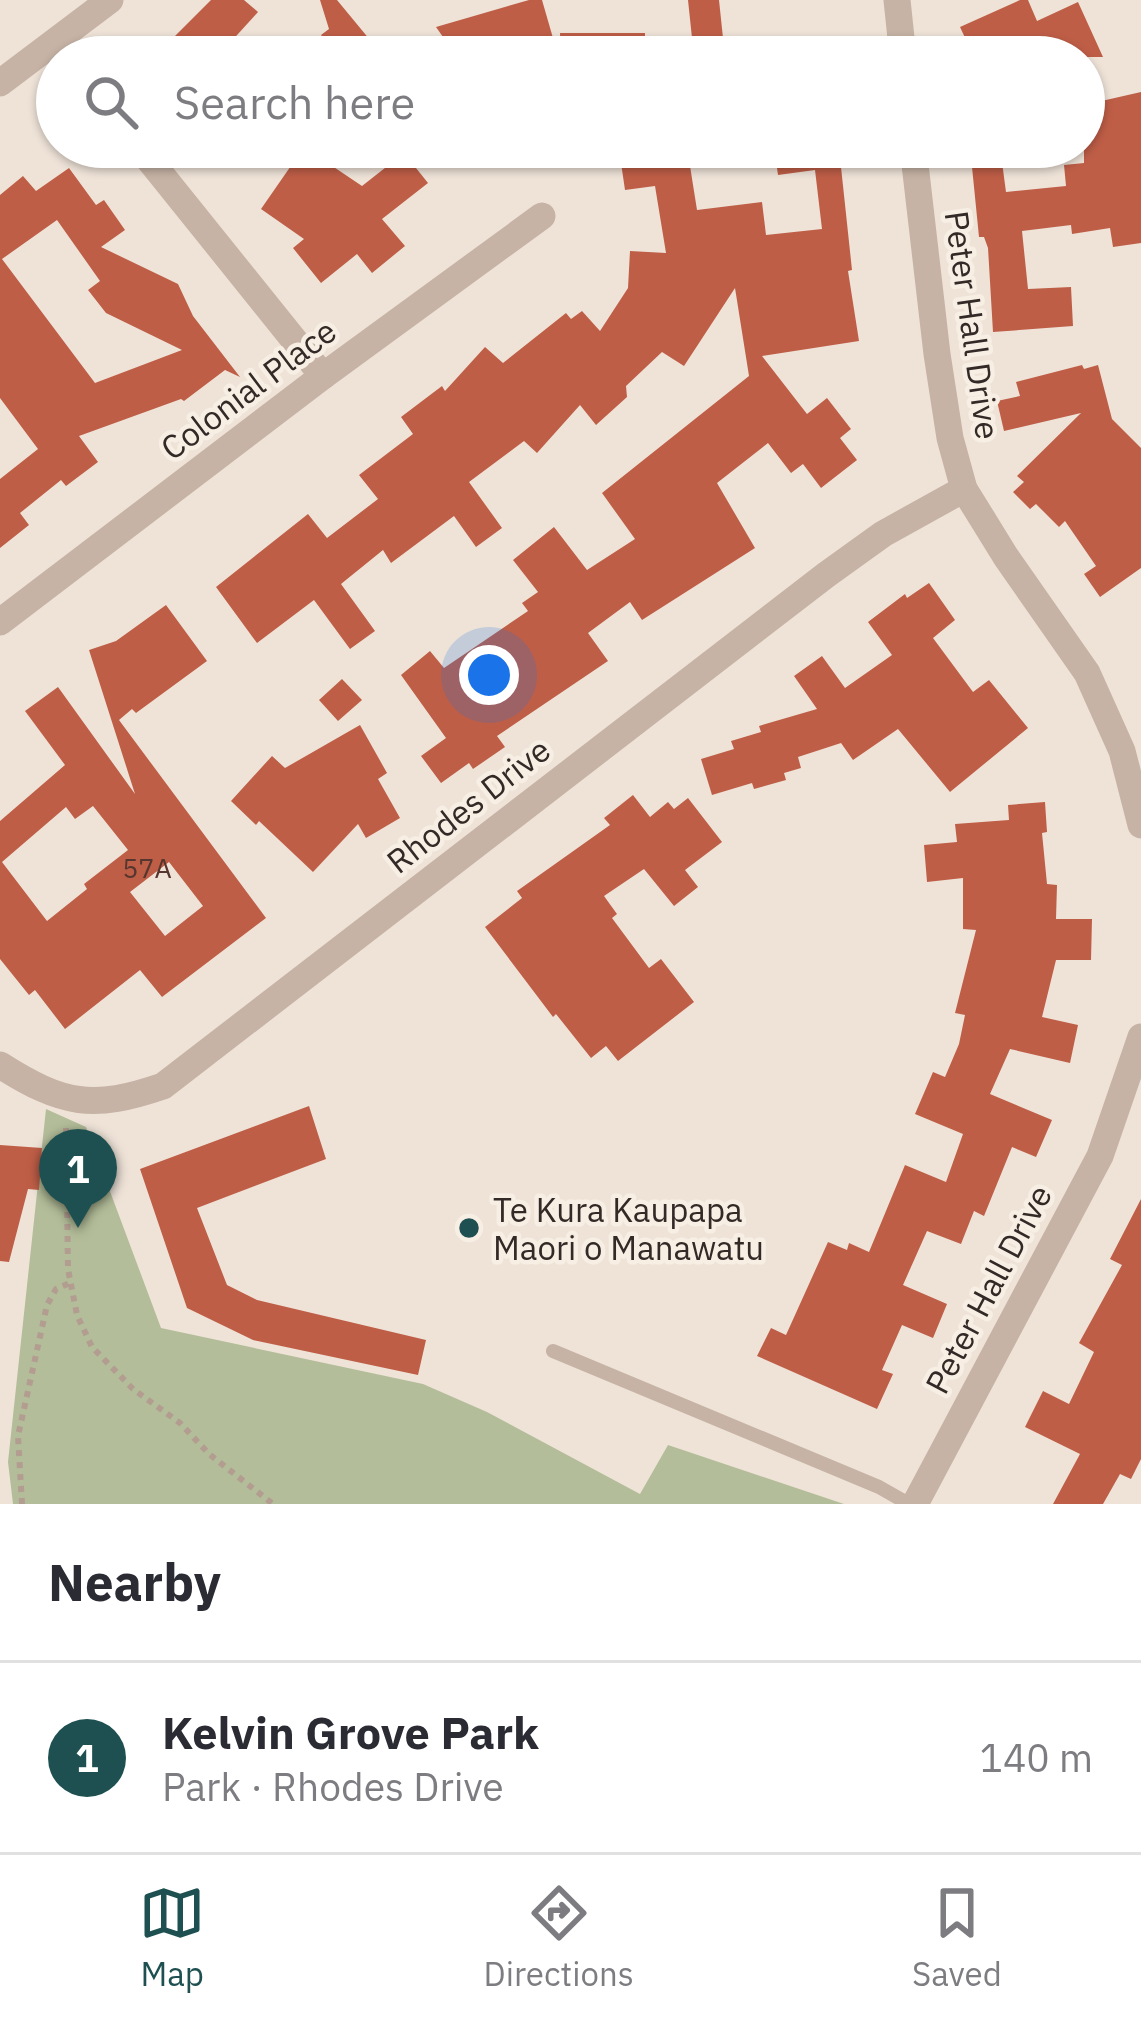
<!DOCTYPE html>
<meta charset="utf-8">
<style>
:root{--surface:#fff;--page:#f2f2f3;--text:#2b2b33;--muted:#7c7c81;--line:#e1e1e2;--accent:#1e5051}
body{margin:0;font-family:"IBM Plex Sans",sans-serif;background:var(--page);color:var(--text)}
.you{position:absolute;left:489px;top:675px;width:42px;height:42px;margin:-30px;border:9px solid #fff;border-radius:50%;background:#1a73e8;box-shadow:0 0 0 18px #1a73e833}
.badge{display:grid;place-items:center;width:78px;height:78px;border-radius:50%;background:var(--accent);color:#fff;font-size:39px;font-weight:700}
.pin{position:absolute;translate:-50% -99px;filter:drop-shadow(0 3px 6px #0008)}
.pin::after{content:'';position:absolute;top:63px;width:42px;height:36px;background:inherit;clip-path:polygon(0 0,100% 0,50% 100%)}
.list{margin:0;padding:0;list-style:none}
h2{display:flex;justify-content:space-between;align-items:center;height:156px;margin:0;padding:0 48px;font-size:51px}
h2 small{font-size:39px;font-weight:400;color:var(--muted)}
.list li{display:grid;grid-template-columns:78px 1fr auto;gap:36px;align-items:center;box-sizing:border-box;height:192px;padding:0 48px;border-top:3px solid var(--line)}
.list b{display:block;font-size:45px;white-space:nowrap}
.list p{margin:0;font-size:39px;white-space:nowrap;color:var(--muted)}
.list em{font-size:39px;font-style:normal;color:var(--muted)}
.icon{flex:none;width:66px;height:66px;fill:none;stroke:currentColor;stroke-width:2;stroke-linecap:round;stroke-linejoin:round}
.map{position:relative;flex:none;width:1141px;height:1504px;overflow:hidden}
.search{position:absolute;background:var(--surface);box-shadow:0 3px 9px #0004;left:36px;right:36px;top:36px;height:132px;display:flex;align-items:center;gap:30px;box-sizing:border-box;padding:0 42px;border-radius:66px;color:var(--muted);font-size:45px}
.sheet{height:348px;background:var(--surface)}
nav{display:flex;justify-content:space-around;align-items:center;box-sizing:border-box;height:168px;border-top:3px solid var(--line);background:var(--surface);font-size:33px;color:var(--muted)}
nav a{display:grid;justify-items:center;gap:6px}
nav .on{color:var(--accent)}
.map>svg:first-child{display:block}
.green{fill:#b3bd99}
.building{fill:#bf5e47;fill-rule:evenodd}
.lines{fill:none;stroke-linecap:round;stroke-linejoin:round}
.path{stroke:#b29d90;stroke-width:6;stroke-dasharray:6 6;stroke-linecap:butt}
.lane{stroke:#c6b3a5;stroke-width:14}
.street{stroke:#c6b3a5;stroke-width:27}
.poi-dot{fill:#1e5051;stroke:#f7eee4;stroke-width:4.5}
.labels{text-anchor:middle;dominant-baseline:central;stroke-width:9;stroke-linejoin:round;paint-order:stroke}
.number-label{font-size:27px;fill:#56362e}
.street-label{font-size:33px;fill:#332926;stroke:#f7eee4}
.poi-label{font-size:33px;fill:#332926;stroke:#f7eee4;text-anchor:start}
</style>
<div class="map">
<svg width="1141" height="1504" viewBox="0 0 1141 1504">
<rect width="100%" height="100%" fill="#efe3d8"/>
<polygon class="green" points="46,1109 86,1127 161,1328 423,1384 487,1412 640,1494 668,1445 844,1504 13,1504 8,1462"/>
<g class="building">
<polygon points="211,0 244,0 258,12 217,57 154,57"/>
<polygon points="320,0 337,0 375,46 358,57 339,57 321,35 329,29"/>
<polygon points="529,0 542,0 555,45 514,57 457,57 436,27"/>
<polygon points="688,0 719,0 725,57 694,57"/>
<polygon points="1020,0 1028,0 1037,21 1078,2 1103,57 974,57 960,27"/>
<polygon points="560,33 645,33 645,57 561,57"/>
<polygon points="1141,92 1141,243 1113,247 1110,228 1072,234 1071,225 1022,231 1028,289 1071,287 1073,326 993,332 988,248 984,237 979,237 970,147 1000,147 1006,192 1066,186 1064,165 1084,163 1084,105"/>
<polygon points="304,147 362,186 404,153 428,183 382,219 405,246 372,273 357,254 321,283 293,248 304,239 261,209"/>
<polygon points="653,147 687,147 697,210 762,202 766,235 822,229 815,170 778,175 774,147 868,147 869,164 841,167 852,270 848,271 859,341 762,356 807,414 827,398 851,429 840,438 857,460 821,488 803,464 791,473 768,443 717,483 755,548 642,620 630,602 588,633 608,661 497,736 505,747 473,769 469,763 441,783 421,756 446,738 401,675 430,651 444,668 528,611 522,603 538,592 513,560 554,527 587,570 635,539 602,493 749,376 735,288 684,366 662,352 626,386 627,397 596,425 580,405 537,453 524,441 469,482 502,528 476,547 454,516 391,563 383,550 341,584 375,631 350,649 314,600 257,643 216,587 308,514 327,538 378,499 359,475 413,434 401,417 442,386 445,391 485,347 503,363 566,313 571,319 582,311 600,331 628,288 630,251 666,253 655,186 625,190 620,156 654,151"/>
<path d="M69,168L96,205L104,200L125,230L101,247L178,284L193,316L240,377L225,370L184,401L181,399L79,436L98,462L66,486L61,480L20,513L29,525L0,548V479L38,449L0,398V195L23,176L36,191ZM57,220L100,281L88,290L106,313L182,350L95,383L2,259Z"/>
<polygon points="1082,365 1084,369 1098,365 1112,419 1141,448 1141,568 1100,597 1084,574 1096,566 1065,521 1059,527 1036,504 1030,509 1013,492 1024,482 1017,476 1081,413 1004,431 997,401 1020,396 1016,382"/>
<polygon points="929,583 955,620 933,638 973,692 989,680 1028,728 950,792 898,729 853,760 841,743 798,757 801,768 784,773 786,780 754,789 752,783 712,795 701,759 734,749 731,741 761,732 759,726 817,709 794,676 822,656 845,688 892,655 868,622 905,594 907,598"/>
<path d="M166,605L207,661L136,713L132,709L119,720L266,918L162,997L140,970L65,1029L35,990L29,995L0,959V821L65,765L25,711L58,687L135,794L89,650L116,641ZM93,806L128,850L84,884L87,889L47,921L2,862L66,807L75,819ZM169,862L203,906L165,936L130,892Z"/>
<polygon points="342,679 362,700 338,721 319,700"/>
<polygon points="360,725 387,773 378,779 400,818 366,838 358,824 313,872 259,821 256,825 231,801 272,756 285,768"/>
<polygon points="633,795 650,817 668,802 674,809 688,798 722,842 685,870 698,887 674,906 644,869 604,896 617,914 612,918 649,968 661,959 694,1002 618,1061 606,1046 591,1058 556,1014 553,1017 485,927 522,898 517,891 610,825 604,818"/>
<polygon points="1045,802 1047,832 1042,833 1047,884 1057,885 1056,919 1092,919 1091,960 1056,960 1042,1017 1078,1025 1070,1063 1010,1049 990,1094 1052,1120 1036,1157 1012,1147 984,1216 974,1211 961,1244 927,1231 903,1285 947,1304 933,1338 902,1325 882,1370 893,1374 877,1409 757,1356 771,1328 786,1335 828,1242 847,1250 849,1243 869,1252 905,1165 946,1182 963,1134 915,1114 933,1072 945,1077 959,1044 965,1015 955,1013 976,930 963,929 963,878 927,882 924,845 957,842 955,824 1009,820 1008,805"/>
<polygon points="309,1106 326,1159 197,1208 227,1285 257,1300 426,1340 418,1375 253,1340 187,1308 140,1169"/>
<polygon points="0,1145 42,1148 39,1190 28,1189 9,1262 0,1261"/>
<polygon points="1141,1199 1141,1459 1131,1479 1120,1474 1103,1504 1053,1504 1080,1454 1025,1427 1043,1391 1069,1404 1094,1352 1079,1343 1122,1265 1110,1259"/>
</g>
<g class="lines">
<g class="path">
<polyline points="66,1128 68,1269 77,1315 92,1347 133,1389 180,1423 209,1454 273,1504"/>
<polyline points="22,1504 18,1436 47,1305 56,1289 70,1283"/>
</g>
<polyline class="lane" points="553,1351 879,1487 909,1504"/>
<g class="street">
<polyline points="897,0 903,57"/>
<polyline points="0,83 110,0"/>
<polyline points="139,147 323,376"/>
<polyline points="913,147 937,354 950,438 964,489 1006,557 1087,673 1122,751 1141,825"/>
<polyline points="0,622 323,376 542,216"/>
<path d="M0,1065C63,1105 93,1110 163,1086L826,575L883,534L964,489"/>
<polyline points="915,1504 1100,1156 1141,1037"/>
</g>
</g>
<circle class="poi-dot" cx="469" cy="1228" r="12"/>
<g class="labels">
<g class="number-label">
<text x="147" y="867">57A</text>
</g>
<g class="street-label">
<text transform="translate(973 325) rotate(82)">Peter Hall Drive</text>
<text transform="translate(248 389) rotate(-37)">Colonial Place</text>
<text transform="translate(468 805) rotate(-38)">Rhodes Drive</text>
<text transform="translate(988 1289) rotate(-62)">Peter Hall Drive</text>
</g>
<g class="poi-label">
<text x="493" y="1209">Te Kura Kaupapa<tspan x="493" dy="38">Maori o Manawatu</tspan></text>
</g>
</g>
</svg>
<div class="you"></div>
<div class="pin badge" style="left:78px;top:1228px">1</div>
<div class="search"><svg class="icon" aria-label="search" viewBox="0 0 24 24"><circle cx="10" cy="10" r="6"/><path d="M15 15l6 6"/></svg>Search here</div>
</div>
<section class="sheet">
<h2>Nearby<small></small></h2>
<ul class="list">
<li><span class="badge">1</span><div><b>Kelvin Grove Park</b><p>Park · Rhodes Drive</p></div><em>140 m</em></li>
</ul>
</section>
<nav>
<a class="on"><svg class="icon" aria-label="map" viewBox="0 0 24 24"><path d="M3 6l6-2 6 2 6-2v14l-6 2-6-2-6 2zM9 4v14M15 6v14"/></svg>Map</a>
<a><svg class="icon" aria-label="directions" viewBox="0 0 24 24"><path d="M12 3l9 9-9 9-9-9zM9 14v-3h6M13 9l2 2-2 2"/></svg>Directions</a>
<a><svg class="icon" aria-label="saved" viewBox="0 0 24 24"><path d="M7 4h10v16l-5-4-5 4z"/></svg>Saved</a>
</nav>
